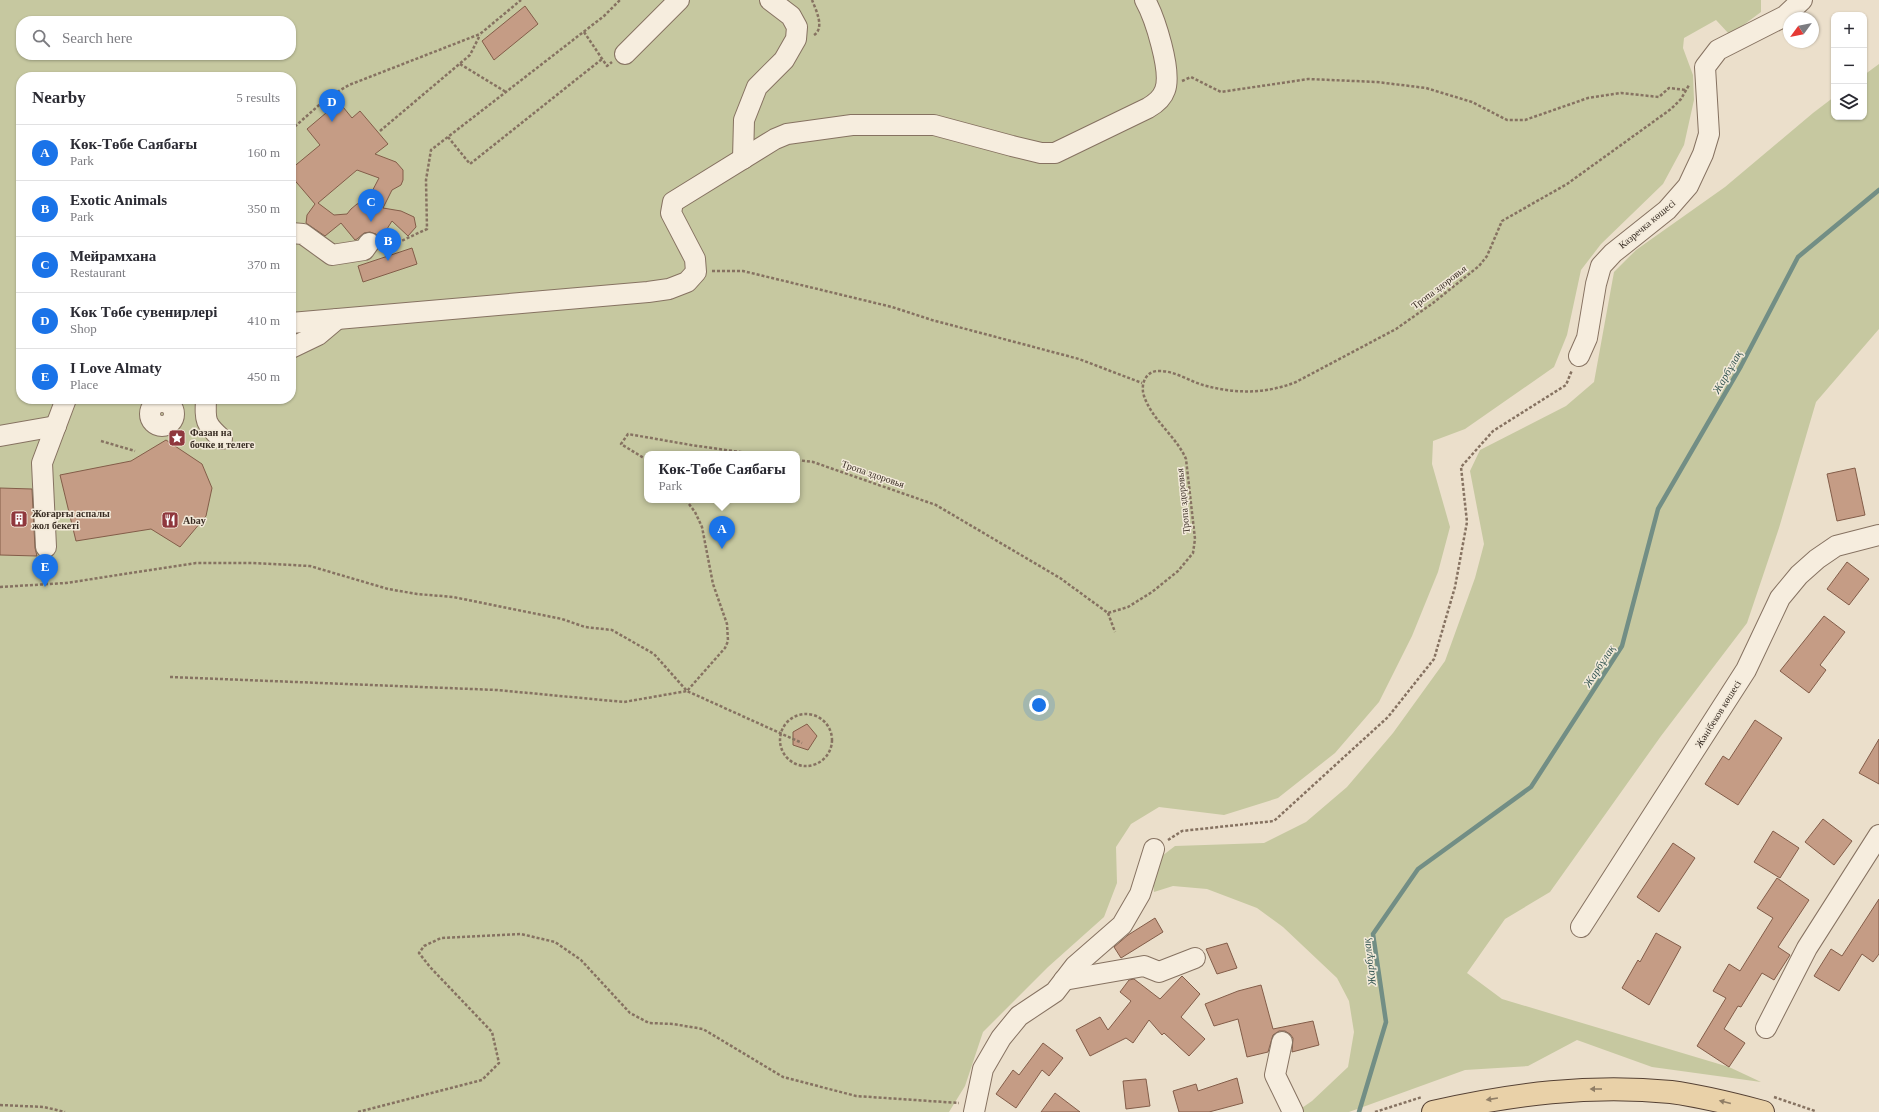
<!DOCTYPE html>
<meta charset="utf-8">
<style>
:root{--surface:#fff;--page:#f7f7f7;--text:#2b2b33;--muted:#7c7c81;--line:#e1e1e2;--accent:#1a73e8}
body{margin:0;font-family:"Times New Roman",serif;background:var(--page);color:var(--text)}
.controls{position:absolute;right:12px;top:12px;display:grid;overflow:hidden;border-radius:8px;box-shadow:0 1px 3px #0004}
.controls button{width:36px;height:36px;display:grid;place-items:center;padding:0;border:0;border-bottom:1px solid var(--line);background:var(--surface);color:var(--text);font:20px sans-serif}
.compass{position:absolute;left:1783px;top:12px;width:36px;height:36px;border-radius:50%;background:var(--surface);box-shadow:0 1px 3px #0004;rotate:237deg}
.you{position:absolute;left:1039px;top:705px;width:14px;height:14px;margin:-10px;border:3px solid #fff;border-radius:50%;background:#1a73e8;box-shadow:0 0 0 6px #1a73e833}
.badge{display:grid;place-items:center;width:26px;height:26px;border-radius:50%;background:var(--accent);color:#fff;font-size:13px;font-weight:700}
.pin{position:absolute;translate:-50% -33px;filter:drop-shadow(0 1px 2px #0008)}
.pin::after{content:'';position:absolute;top:21px;width:14px;height:12px;background:inherit;clip-path:polygon(0 0,100% 0,50% 100%)}
.popup{position:absolute;left:644px;top:451px;width:156px;height:52px;box-sizing:border-box;display:grid;place-content:center;border-radius:8px;background:var(--surface);filter:drop-shadow(0 1px 3px #0005);font-size:13px;white-space:nowrap;color:var(--muted)}
.popup b{font-size:15px;color:var(--text)}
.popup::after{content:'';position:absolute;left:50%;top:100%;margin-left:-8px;border:8px solid transparent;border-top-color:var(--surface)}
.list{margin:0;padding:0;list-style:none}
h2{display:flex;justify-content:space-between;align-items:center;height:52px;margin:0;padding:0 16px;font-size:17px}
h2 small{font-size:13px;font-weight:400;color:var(--muted)}
.list li{display:grid;grid-template-columns:26px 1fr auto;gap:12px;align-items:center;box-sizing:border-box;height:56px;padding:0 16px;border-top:1px solid var(--line)}
.list b{display:block;font-size:15px;white-space:nowrap}
.list p{margin:0;font-size:13px;white-space:nowrap;color:var(--muted)}
.list em{font-size:13px;font-style:normal;color:var(--muted)}
.icon{flex:none;width:22px;height:22px;fill:none;stroke:currentColor;stroke-width:2;stroke-linecap:round;stroke-linejoin:round}
.map{position:relative;flex:none;width:1879px;height:1112px;overflow:hidden}
.search{position:absolute;background:var(--surface);box-shadow:0 1px 3px #0004;left:16px;top:16px;width:280px;height:44px;display:flex;align-items:center;gap:10px;box-sizing:border-box;padding:0 14px;border-radius:16px;color:var(--muted);font-size:15px}
.panel{position:absolute;background:var(--surface);box-shadow:0 1px 3px #0004;left:16px;top:72px;width:280px;height:332px;border-radius:16px}
.map>svg:first-child{display:block}
.green{fill:#c6c8a0;fill-rule:evenodd}
.lines{fill:none;stroke-linecap:round;stroke-linejoin:round}
.stream{stroke:#728e85;stroke-width:4.5}
.building{fill:#c59c85;stroke:#835d49;fill-rule:evenodd}
.minor-casing{stroke:#867261;stroke-width:22}
.major-casing{stroke:#554134;stroke-width:24}
.path{stroke:#867261;stroke-width:2.5;stroke-dasharray:3 2;stroke-linecap:butt}
.minor{stroke:#f6edde;stroke-width:20}
.major{stroke:#e9d1a8;stroke-width:22}
.oneway{fill:#907e66}
.labels{text-anchor:middle;dominant-baseline:central;stroke-width:3;stroke-linejoin:round;paint-order:stroke}
.street-label{font-size:10px;fill:#382c23;stroke:#f3eada}
.poi-label{font-size:10px;font-weight:bold;fill:#382c23;stroke:#f3eada;text-anchor:start}
.water-label{font-size:11px;font-style:italic;fill:#345652;stroke:#f3eada}
</style>
<div class="map">
<svg width="1879" height="1112" viewBox="0 0 1879 1112">
<rect width="100%" height="100%" fill="#ebdfcb"/>
<g class="green">
<path d="M0,0H1761V12L1730,35L1716,20L1684,38L1683,48L1693,75L1694,100L1684,145L1663,184L1601,244L1581,270L1567,335L1554,367L1465,429L1433,441L1432,464L1450,527L1438,572L1412,636L1379,702L1335,753L1278,798L1224,815L1159,807L1131,824L1116,847L1117,883L1104,917L1048,967L983,1032L965,1086L949,1112H0ZM21,21H291V55H21ZM21,77H291V399H21ZM647,454H797V500H647Z"/>
<polygon points="1879,64 1879,329 1816,402 1779,528 1747,623 1661,736 1550,892 1505,919 1467,973 1502,999 1729,1067 1761,1082 1652,1067 1577,1040 1528,1066 1465,1070 1349,1112 1296,1112 1312,1101 1348,1067 1354,1032 1349,1001 1337,978 1283,927 1257,908 1207,889 1173,886 1154,892 1152,873 1158,859 1175,846 1264,843 1306,822 1347,787 1393,733 1445,661 1475,578 1484,544 1470,471 1480,450 1566,406 1594,382 1614,272 1636,250 1725,187 1813,113 1834,97 1834,117 1864,117 1864,75"/>
</g>
<g class="lines">
<polyline class="stream" points="1359,1112 1386,1022 1373,934 1418,869 1531,787 1622,646 1658,509 1741,366 1798,257 1879,190"/>
</g>
<g class="building">
<polygon points="525,6 538,24 494,60 482,41"/>
<path d="M339,102L352,118L360,111L388,144L375,154L396,162L403,170V180L401,185L392,190L383,208L401,211L414,217L416,227L408,236L392,221L380,240L376,234L370,232L364,233L357,239L355,240L341,223L325,236L306,223L307,215L315,204L291,176V169L320,145L307,129ZM357,170L379,178L367,201L357,204L351,209L347,214L334,215L318,203Z"/>
<polygon points="412,248 417,264 363,282 358,266"/>
<polygon points="166,440 202,464 212,488 206,516 180,547 151,529 76,541 60,475 131,461"/>
<polygon points="1855,468 1865,515 1837,521 1827,474"/>
<polygon points="0,488 32,489 35,548 37,556 0,555"/>
<polygon points="1847,562 1869,579 1849,605 1827,589"/>
<polygon points="1824,616 1845,632 1820,665 1826,670 1809,693 1780,671"/>
<polygon points="1755,720 1782,738 1738,805 1705,784 1723,756 1729,760"/>
<polygon points="807,724 817,736 808,750 793,745 793,732"/>
<polygon points="1879,739 1879,784 1859,773"/>
<polygon points="1823,819 1852,841 1834,865 1805,842"/>
<polygon points="1773,831 1799,848 1780,878 1754,862"/>
<polygon points="1673,843 1695,858 1659,912 1637,897"/>
<polygon points="1777,878 1809,900 1778,947 1790,955 1774,980 1762,973 1741,1007 1738,1006 1724,1029 1745,1043 1729,1067 1697,1046 1726,998 1713,991 1729,964 1740,971 1773,918 1757,908"/>
<polygon points="1879,899 1879,954 1873,962 1862,954 1839,991 1814,976 1831,949 1842,956"/>
<polygon points="1155,918 1163,932 1121,958 1114,947 1128,935"/>
<polygon points="1656,933 1681,947 1649,1005 1622,988 1638,960 1640,962"/>
<polygon points="1227,943 1237,968 1217,974 1206,949"/>
<polygon points="1182,976 1200,994 1181,1017 1205,1039 1189,1056 1164,1033 1162,1035 1149,1020 1133,1043 1126,1038 1090,1056 1076,1030 1100,1017 1108,1030 1131,1001 1120,992 1129,980 1134,979 1160,999"/>
<polygon points="1261,985 1273,1029 1313,1021 1319,1045 1292,1052 1293,1038 1290,1034 1285,1031 1279,1031 1273,1035 1268,1052 1247,1057 1238,1019 1214,1026 1205,1004 1238,991"/>
<polygon points="1043,1043 1063,1058 1049,1076 1042,1070 1016,1108 996,1094 1013,1070 1019,1075"/>
<polygon points="1237,1078 1243,1103 1209,1112 1179,1112 1173,1091 1196,1084 1198,1091"/>
<polygon points="1146,1079 1150,1106 1126,1109 1123,1081"/>
<polygon points="1055,1093 1080,1112 1041,1112"/>
</g>
<g class="lines">
<g class="minor-casing">
<g id="minor">
<polyline points="625,54 679,0"/>
<polyline points="743,159 744,120 757,87 784,60 796,39 797,27 791,16 770,0"/>
<polyline points="291,233 303,234 332,255 364,250 369,243"/>
<path d="M291,323L648,292L669,289L687,282L696,272L695,259L671,213L673,202L775,139L787,134L852,125H934L1012,146L1041,153H1055L1148,108C1155,104 1162,99 1165,90C1172,71 1155,18 1145,0"/>
<polyline points="291,348 318,335 337,319"/>
<polyline points="1579,356 1587,338 1596,284 1601,266 1613,253 1667,210 1688,186 1703,154 1709,134 1705,67 1718,50 1785,16 1802,0"/>
<path d="M206,399C205,421 205,424 222,439"/>
<circle cx="162" cy="414" r="12"/>
<polyline points="0,436 56,426"/>
<polyline points="46,547 42,463 66,399"/>
<polyline points="1581,927 1746,670 1780,598 1799,575 1817,559 1836,546 1879,535"/>
<polyline points="1064,980 1144,966 1159,972 1195,958"/>
<polyline points="1766,1028 1807,948 1879,835"/>
<polyline points="1282,1042 1275,1075 1293,1112"/>
<polyline points="974,1112 983,1069 1001,1038 1019,1016 1055,992 1075,966 1122,925 1140,894 1154,849"/>
</g>
</g>
<g class="major-casing">
<path id="major" d="M1433,1112C1512,1094 1590,1084 1671,1092C1702,1096 1733,1104 1763,1112"/>
</g>
<g class="path">
<path d="M812,0C816,10 825,28 814,35"/>
<polyline points="584,32 607,66 612,62"/>
<polyline points="460,64 506,92"/>
<polyline points="1182,81 1191,77 1221,92 1308,79 1377,82 1426,88 1472,102 1507,120 1525,120 1588,98 1621,93 1659,97 1669,88 1686,90"/>
<polyline points="291,130 327,98 349,85 480,34 521,0"/>
<polyline points="380,131 470,55 480,35"/>
<polyline points="448,137 470,164 602,59"/>
<polyline points="384,249 427,229 426,180 431,150 604,16 620,0"/>
<polyline points="712,271 743,271 892,307 932,320 1079,359 1142,383"/>
<polyline points="101,441 135,451"/>
<polyline points="647,460 621,444 628,434 691,445 754,454"/>
<path d="M797,460L813,462L936,505L1060,578L1108,613L1128,607L1152,592L1178,571L1193,553L1195,539L1186,459C1176,436 1152,420 1144,396C1140,384 1146,370 1160,371C1175,371 1189,381 1203,385C1235,394 1266,394 1296,382L1396,329L1433,303L1479,266L1487,256L1502,221L1567,184L1671,109L1681,99L1689,85"/>
<polyline points="686,500 695,512 702,527 713,584 727,624 728,641 725,648 687,691"/>
<polyline points="46,584 46,563"/>
<polyline points="0,587 66,583 196,563 253,563 310,566 388,589 417,594 453,597 562,619 585,627 612,630 654,654 687,691 802,743"/>
<polyline points="1108,613 1115,632"/>
<polyline points="170,677 497,690 624,702 687,691"/>
<circle cx="806" cy="740" r="26"/>
<polyline points="1168,840 1182,831 1274,821 1388,717 1434,659 1455,587 1467,522 1461,467 1493,431 1566,385 1572,370"/>
<polyline points="1774,1097 1815,1111"/>
<polyline points="0,1105 44,1107 65,1112"/>
<polyline points="358,1112 482,1080 499,1063 492,1032 430,967 419,953 424,946 441,938 521,934 555,942 581,960 630,1013 649,1023 673,1024 703,1029 783,1077 856,1096 959,1103"/>
<polyline points="1375,1112 1422,1097"/>
</g>
<use href="#minor" class="minor"/>
<use href="#major" class="major"/>
</g>
<defs><path id="oneway-solid" d="M-6-.8H1V-3.2L6.5 0L1 3.2V.8H-6Z"/></defs>
<g class="oneway">
<use href="#oneway-solid" transform="translate(1596 1089) rotate(180)"/>
<use href="#oneway-solid" transform="translate(1492 1099) rotate(171)"/>
<use href="#oneway-solid" transform="translate(1725 1102) rotate(-166)"/>
</g>
<defs>
<g id="sight-square" transform="scale(0.9)"><rect x="-9" y="-9" width="18" height="18" rx="4" fill="#8f373d" stroke="#f3eada"/><path d="M0-6L1.8-2.2L6-1.7L2.9 1.2L3.7 5.4L0 3.3L-3.7 5.4L-2.9 1.2L-6-1.7L-1.8-2.2Z" fill="#fff"/></g>
<g id="building-square" transform="scale(0.9)"><rect x="-9" y="-9" width="18" height="18" rx="4" fill="#8f373d" stroke="#f3eada"/><path d="M-4-6H4V6H1V3H-1V6H-4ZM-2.5-4.3h1.7v1.8h-1.7ZM.8-4.3h1.7v1.8H.8ZM-2.5-1h1.7V.8h-1.7ZM.8-1h1.7V.8H.8Z" fill="#fff"/></g>
<g id="restaurant-square" transform="scale(0.9)"><rect x="-9" y="-9" width="18" height="18" rx="4" fill="#8f373d" stroke="#f3eada"/><path d="M-5-6h1v4h1v-4h1v4h1v-4h1v5L-1.5 .5V6h-2V.5L-5-1ZM5-6V6H3V1.5H1.5Q1.5-4 5-6Z" fill="#fff"/></g>
</defs>
<g fill-rule="evenodd">
<use href="#sight-square" x="177" y="438"/>
<use href="#building-square" x="19" y="519"/>
<use href="#restaurant-square" x="170" y="520"/>
</g>
<g class="labels">
<g class="street-label">
<text transform="translate(1647 224) rotate(-40)">Казречка көшесі</text>
<text transform="translate(1439 287) rotate(-37)">Тропа здоровья</text>
<text transform="translate(873 474) rotate(19)">Тропа здоровья</text>
<text transform="translate(1183 501) rotate(-96)">Тропа здоровья</text>
<text transform="translate(1718 714) rotate(-58)">Жәнібеков көшесі</text>
</g>
<g class="poi-label">
<text x="190" y="432">Фазан на<tspan x="190" dy="12">бочке и телеге</tspan></text>
<text x="32" y="513">Жоғарғы аспалы<tspan x="32" dy="12">жол бекеті</tspan></text>
<text x="183" y="520">Abay</text>
</g>
<g class="water-label">
<text transform="translate(1727 372) rotate(-60)">Жарбұлақ</text>
<text transform="translate(1599 666) rotate(-57)">Жарбұлақ</text>
<text transform="translate(1369 962) rotate(-97)">Жарбұлақ</text>
</g>
</g>
</svg>
<div class="controls">
<button>+</button>
<button>−</button>
<button><svg class="icon" aria-label="layers" viewBox="0 0 24 24"><path d="M12 4l9 5-9 5-9-5zM3 14l9 5 9-5"/></svg></button>
</div>
<svg class="compass" viewBox="-18 -18 36 36"><path d="M0-13l5 13h-10z" fill="#e53935"/><path d="M0 13l5-13h-10z" fill="#7c7c81"/></svg>
<div class="you"></div>
<div class="pin badge" style="left:722px;top:549px">A</div>
<div class="popup"><b>Көк-Төбе Саябағы</b>Park</div>
<div class="pin badge" style="left:388px;top:261px">B</div>
<div class="pin badge" style="left:371px;top:222px">C</div>
<div class="pin badge" style="left:332px;top:122px">D</div>
<div class="pin badge" style="left:45px;top:587px">E</div>
<div class="search"><svg class="icon" aria-label="search" viewBox="0 0 24 24"><circle cx="10" cy="10" r="6"/><path d="M15 15l6 6"/></svg>Search here</div>
<section class="panel">
<h2>Nearby<small>5 results</small></h2>
<ul class="list">
<li><span class="badge">A</span><div><b>Көк-Төбе Саябағы</b><p>Park</p></div><em>160 m</em></li>
<li><span class="badge">B</span><div><b>Exotic Animals</b><p>Park</p></div><em>350 m</em></li>
<li><span class="badge">C</span><div><b>Мейрамхана</b><p>Restaurant</p></div><em>370 m</em></li>
<li><span class="badge">D</span><div><b>Көк Төбе сувенирлері</b><p>Shop</p></div><em>410 m</em></li>
<li><span class="badge">E</span><div><b>I Love Almaty</b><p>Place</p></div><em>450 m</em></li>
</ul>
</section>
</div>
